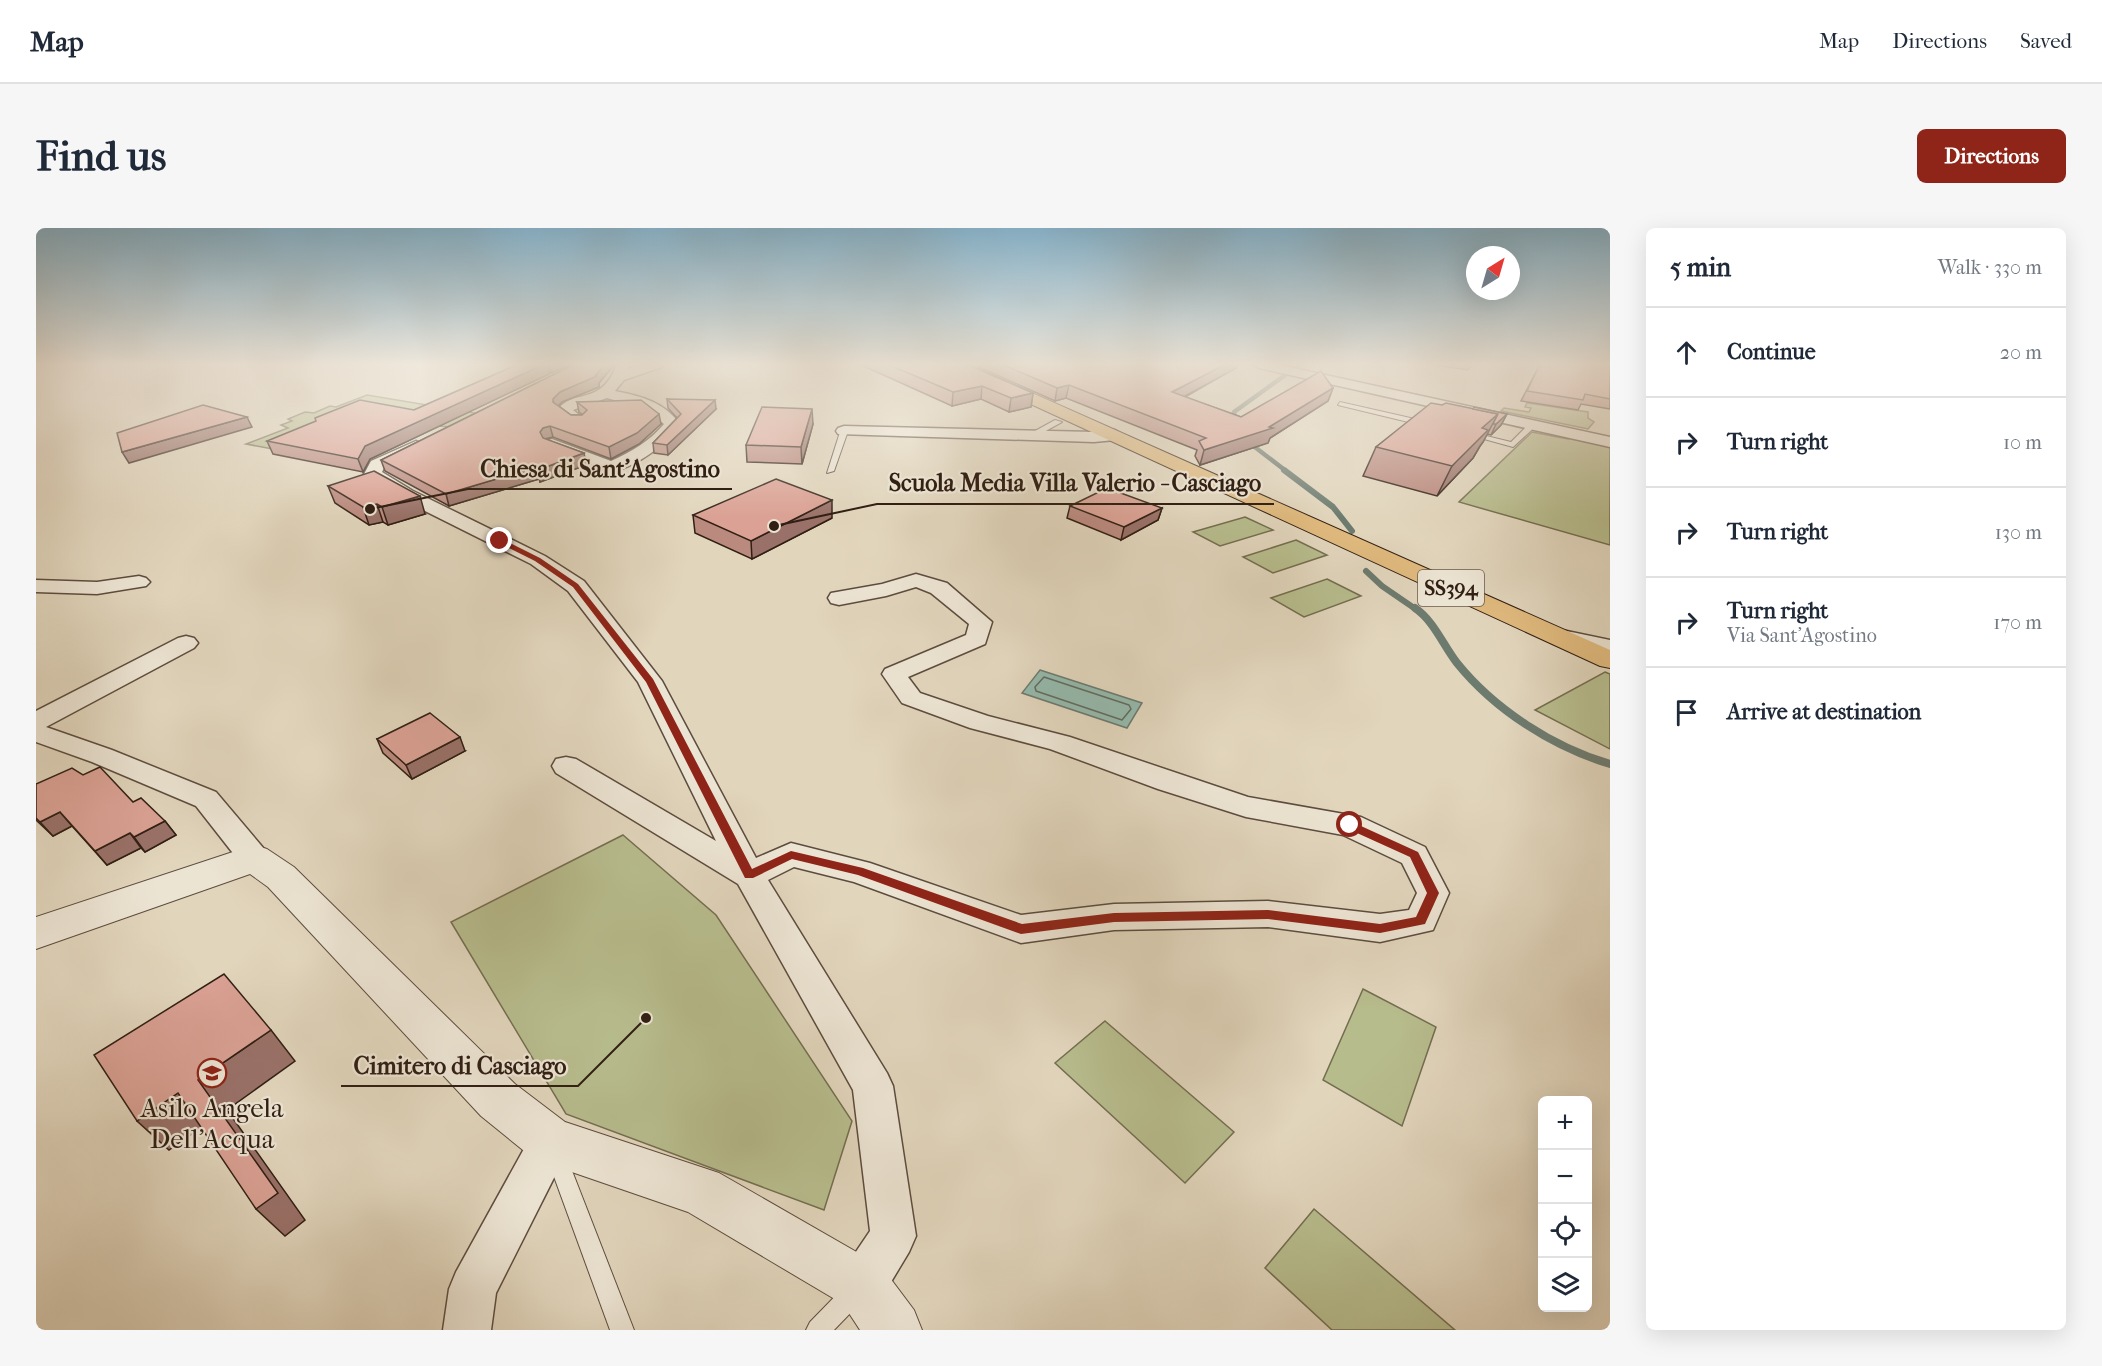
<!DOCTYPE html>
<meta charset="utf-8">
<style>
:root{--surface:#fff;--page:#f6f6f7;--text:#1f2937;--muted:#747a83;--line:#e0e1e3;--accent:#8f2418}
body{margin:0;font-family:"IM FELL French Canon",serif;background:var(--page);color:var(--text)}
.controls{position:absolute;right:18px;bottom:18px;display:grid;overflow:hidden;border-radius:9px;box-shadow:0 6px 24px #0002}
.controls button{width:54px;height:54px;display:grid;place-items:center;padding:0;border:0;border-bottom:2px solid var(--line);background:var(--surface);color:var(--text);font:30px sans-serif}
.compass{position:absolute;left:1430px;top:18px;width:54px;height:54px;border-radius:50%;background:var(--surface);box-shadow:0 6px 24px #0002;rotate:37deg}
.stop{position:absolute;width:18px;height:18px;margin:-14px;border:4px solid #8f2418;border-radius:50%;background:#fff}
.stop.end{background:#8f2418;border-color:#fff;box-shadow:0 2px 6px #0008}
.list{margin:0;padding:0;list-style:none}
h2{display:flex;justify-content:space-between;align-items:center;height:78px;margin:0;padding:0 24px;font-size:26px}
h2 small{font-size:20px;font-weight:400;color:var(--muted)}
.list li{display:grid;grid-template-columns:39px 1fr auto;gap:18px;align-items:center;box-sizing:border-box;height:90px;padding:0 24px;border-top:2px solid var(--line)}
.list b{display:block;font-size:22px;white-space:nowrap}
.list p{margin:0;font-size:20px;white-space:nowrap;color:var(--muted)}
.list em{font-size:20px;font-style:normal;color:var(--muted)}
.icon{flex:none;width:33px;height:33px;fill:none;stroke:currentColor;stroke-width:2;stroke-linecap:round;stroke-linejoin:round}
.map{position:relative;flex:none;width:1574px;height:1102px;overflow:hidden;border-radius:9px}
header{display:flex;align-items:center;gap:36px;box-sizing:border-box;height:84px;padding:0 30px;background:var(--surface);border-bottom:2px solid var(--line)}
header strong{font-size:28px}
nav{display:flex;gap:33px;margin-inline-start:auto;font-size:21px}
.intro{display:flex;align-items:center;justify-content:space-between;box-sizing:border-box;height:144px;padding:0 36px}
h1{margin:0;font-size:42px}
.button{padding:15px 27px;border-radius:9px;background:var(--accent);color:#fff;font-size:21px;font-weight:700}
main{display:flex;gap:36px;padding:0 36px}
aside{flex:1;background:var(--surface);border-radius:9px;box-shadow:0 6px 24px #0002}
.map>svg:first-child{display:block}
.green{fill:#b7bc8d;stroke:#746e50;stroke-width:1.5}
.water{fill:#95b9ac;stroke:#6d7b6f;stroke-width:1.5}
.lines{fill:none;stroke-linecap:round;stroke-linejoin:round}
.shore{stroke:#636c60;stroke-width:1.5}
.stream-far2{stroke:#6d7b6f;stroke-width:4.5}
.stream-far1{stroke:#6d7b6f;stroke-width:6}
.stream{stroke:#6d7b6f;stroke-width:8}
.service-casing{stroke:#5d4c3e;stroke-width:2}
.minor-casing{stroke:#5d4c3e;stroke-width:3}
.tertiary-casing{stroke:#5d4c3e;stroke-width:2}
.primary-casing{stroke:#311f14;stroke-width:2}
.service{fill:#ece4d3;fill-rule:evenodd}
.minor{fill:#ece4d3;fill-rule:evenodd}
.tertiary{fill:#ece4d3;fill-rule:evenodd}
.primary{fill:#e0ba7e;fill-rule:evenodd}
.wall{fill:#bb8a7f;stroke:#311f14;stroke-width:1.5}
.shaded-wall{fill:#997168;stroke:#311f14;stroke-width:1.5}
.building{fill:#daa194;stroke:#311f14;stroke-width:1.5}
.route{fill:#8f2418}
.labels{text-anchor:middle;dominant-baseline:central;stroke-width:4.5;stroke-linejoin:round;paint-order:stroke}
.shield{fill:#ece4d3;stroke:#695a4d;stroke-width:1.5}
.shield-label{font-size:21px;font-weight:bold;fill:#311f14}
.near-poi-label{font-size:27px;fill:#311f14;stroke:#ece4d3}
.leader{fill:none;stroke:#311f14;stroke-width:2}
.callout-dot{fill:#311f14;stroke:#ece4d3;stroke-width:2}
.callout-label{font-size:24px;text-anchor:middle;font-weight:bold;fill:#311f14;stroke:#ece4d3;stroke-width:4.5;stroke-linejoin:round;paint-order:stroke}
</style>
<header>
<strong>Map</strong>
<nav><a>Map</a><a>Directions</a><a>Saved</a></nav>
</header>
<div class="intro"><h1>Find us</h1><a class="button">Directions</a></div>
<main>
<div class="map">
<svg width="1574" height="1102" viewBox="0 0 1574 1102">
<rect width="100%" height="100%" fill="#e1d5bc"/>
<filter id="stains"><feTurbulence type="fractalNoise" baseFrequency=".00333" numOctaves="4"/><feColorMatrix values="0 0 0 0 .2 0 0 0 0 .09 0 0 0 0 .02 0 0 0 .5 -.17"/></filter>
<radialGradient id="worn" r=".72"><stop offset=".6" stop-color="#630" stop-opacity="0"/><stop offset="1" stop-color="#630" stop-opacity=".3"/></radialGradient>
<g class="green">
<polygon points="331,167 445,186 419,199 399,198 301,233 210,216 252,200 245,197 256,193 252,191 269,184 278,185 294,178 300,179"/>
<polygon points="1491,175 1552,184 1552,190 1558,194 1552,201 1465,183 1468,180 1493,184 1495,180 1489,179"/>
<polygon points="1496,204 1532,211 1540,208 1574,216 1574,317 1423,274"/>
<polygon points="1209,289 1237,302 1184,318 1157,304"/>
<polygon points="1260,312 1291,327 1237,345 1207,329"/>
<polygon points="1291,351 1325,368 1268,389 1235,370"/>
<polygon points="1569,444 1574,446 1574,521 1499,482"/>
<polygon points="587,607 680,687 816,893 788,982 530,886 415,694"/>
<polygon points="1327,761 1400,799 1366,898 1287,852"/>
<polygon points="1069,793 1198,904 1149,955 1019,835"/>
<polygon points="1278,981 1419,1102 1296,1102 1229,1040"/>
</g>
<polygon class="water" points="1004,442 1106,475 1091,500 986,465"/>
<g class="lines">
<polygon class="shore" points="1008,449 1093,477 1095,481 1086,492 1000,463 999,459"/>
<g class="stream-far2">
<polyline points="1260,139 1266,136"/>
<polyline points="1200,196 1198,184 1252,145"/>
<polyline points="1211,213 1250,243"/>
</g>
<g class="stream-far1">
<polyline points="1248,242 1297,279 1316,303"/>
<polyline points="1330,343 1346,358 1381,382"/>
</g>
<path class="stream" d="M1379,380C1398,393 1407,417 1421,435C1459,482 1517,519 1574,536"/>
<g class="service-casing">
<g id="service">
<polygon points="512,140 529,146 530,147 527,149 510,143"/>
<polygon points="1304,174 1392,194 1393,196 1389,198 1302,177"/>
<polygon points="1019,192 1026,194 997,210 990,208"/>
<polygon points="1494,195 1501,197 1477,219 1430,206 1434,204 1475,214"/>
<polygon points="805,201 812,203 798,243 791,245"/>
<polygon points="519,914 526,917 598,1102 574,1102 509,924 512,917"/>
<polygon points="820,1052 828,1055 831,1063 828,1071 798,1102 770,1102 774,1094 812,1055"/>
</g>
</g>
<g class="minor-casing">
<g id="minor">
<path d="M581,136H593L592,141L609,136H627L626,139L588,152L579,163C605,168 628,174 644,196C628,218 603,237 576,244L510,219L508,216L510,213L516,211L575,233C595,224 614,213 628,196L609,181L571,170L537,182L551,193L548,196H538L521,183C537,159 565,180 581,136Z"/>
<polygon points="1216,136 1239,136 1574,209 1574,219 1223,140"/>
<polygon points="808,198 1058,204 1079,202 1087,207 1079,212 1058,214 802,206 800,203 802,200"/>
<polygon points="380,213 388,218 386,221 348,240 346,244 377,263 509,328 548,353 626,453 720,630 755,615 834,635 985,687 1078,676 1232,673 1344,686 1373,682 1381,665 1366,635 1307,607 1210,589 1122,561 1014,521 934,500 866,475 846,446 849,441 930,407 933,396 895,365 880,359 850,368 803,377 795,375 792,370 795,365 846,356 880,346 911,355 956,394 949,416 872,449 884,465 952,488 1034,509 1212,569 1325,589 1389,619 1413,665 1397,702 1344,714 1232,699 1078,702 985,715 818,654 758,639 732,652 851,845 857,858 880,1008 873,1024 843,1074 826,1081 809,1074 802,1057 809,1040 834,1003 817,862 702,656 520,545 516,538 520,531 530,529 540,531 680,613 602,454 532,363 495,336 365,271 328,246 335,233"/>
<polygon points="103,348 110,350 114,354 110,358 61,366 0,364 0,352 61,354"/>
<polygon points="1526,402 1574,412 1574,426 1518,414 1514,409 1518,404"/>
<polygon points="150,408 158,410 162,415 158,420 10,499 76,522 180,564 229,622 234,630 229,638 218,642 207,638 160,578 56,534 0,514 0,483 142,410"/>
<polygon points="515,893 530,899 536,914 460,1065 455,1102 407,1102 413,1061 420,1044 500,899"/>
</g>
</g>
<g class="tertiary-casing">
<polygon id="tertiary" points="218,617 231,621 258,639 479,856 529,894 683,945 845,1038 878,1082 886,1102 824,1102 807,1076 652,984 498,931 445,888 232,659 214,646 0,721 0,689"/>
</g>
<g class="primary-casing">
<polygon id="primary" points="911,136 931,136 1574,422 1574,440 1564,438 914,139"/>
</g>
<use href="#service" class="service"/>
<use href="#minor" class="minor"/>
<use href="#tertiary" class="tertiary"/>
<use href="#primary" class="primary"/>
</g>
<g class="wall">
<polygon points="483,136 535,136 515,145 513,136 511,136 513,146 334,231 327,244 237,226 231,213 378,182"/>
<polygon points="539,136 579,136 563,155 563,159 526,174 523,178 535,187 547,187 543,184 541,174 625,196 603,216 575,231 517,209 509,211 548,225 550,237 504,254 503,251 413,278 349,243 345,232"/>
<polygon points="823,136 930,136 997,165 995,179 973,184 945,171 916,178"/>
<polygon points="936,136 1202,136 1200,140 1149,169 1205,189 1297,160 1292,173 1234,210 1232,215 1164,237 1159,228 1161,222 1030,170 1019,173"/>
<polygon points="1393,136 1437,136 1432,142"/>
<polygon points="1504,136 1574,136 1574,181 1545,176 1542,182 1485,173"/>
<polygon points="631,171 680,181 632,227 618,225 617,215 641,190 632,180"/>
<polygon points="1406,177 1437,181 1471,186 1465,197 1455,207 1451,206 1447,214 1444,218 1437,230 1401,268 1327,248 1340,219"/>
<polygon points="777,196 766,236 711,234 710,217"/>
<polygon points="292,258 389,286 352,297 347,294 333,297 299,275"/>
<polygon points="1034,278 1126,280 1122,292 1085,312 1031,290"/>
<polygon points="657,287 796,290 716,331 659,305"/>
<polygon points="341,511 429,523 376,551 347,525"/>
<polygon points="0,556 97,574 129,593 140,607 109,624 105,620 71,637 36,598 17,608 0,592"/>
</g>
<g class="shaded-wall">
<polygon points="507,136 535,136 515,145 513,136 511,136 513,146 334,231 327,244 322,231 329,218"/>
<polygon points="569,136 579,136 563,155 563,159 526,174 519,181 517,171 524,164 559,148"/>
<polygon points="1190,136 1202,136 1200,140 1133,177 1136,164"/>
<polygon points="1033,157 1030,170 1019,173 1021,160"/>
<polygon points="946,158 945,171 916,178 917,164"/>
<polygon points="1297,160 1292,173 1234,210 1232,215 1164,237 1168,222 1233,199"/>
<polygon points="997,165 995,179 973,184 975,170"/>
<polygon points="679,172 680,181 632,227 631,217"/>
<polygon points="776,181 777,196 766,236 765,219"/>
<polygon points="623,186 625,196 603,216 575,231 573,219"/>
<polygon points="1462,186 1447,214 1444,218 1437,230 1401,268 1416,238 1446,200"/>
<polygon points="1471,186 1465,197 1455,207 1460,196"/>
<polygon points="211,189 216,199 93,235 86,224"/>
<polygon points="514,198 517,209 509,211 506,215 504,204 507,200"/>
<polygon points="548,225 550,237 504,254 502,242"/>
<polygon points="501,239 503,251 413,278 410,266"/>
<polygon points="384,268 389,286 352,297 346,279"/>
<polygon points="796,272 796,290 716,331 715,313"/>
<polygon points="341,276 347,294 333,297 327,279"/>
<polygon points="1126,280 1122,292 1085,312 1088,299"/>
<polygon points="424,509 429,523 376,551 370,537"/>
<polygon points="24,584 36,598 17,608 4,594"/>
<polygon points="129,593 140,607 109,624 98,609"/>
<polygon points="94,605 105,620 71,637 59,623"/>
<polygon points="235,802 259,833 191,882 269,992 249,1008 220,981 162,852"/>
<polygon points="142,865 172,895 133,922 101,893"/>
</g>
<g class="building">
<polygon points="483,136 509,136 329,218 322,231 231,213 280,193 279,190 324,172 378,182"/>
<polygon points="539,136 569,136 559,148 561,148 524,164 517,171 517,174 535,187 546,187 551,182 541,174 605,172 623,186 601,205 573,219 514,198 507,200 504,204 507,210 548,225 502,242 501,239 410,266 345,232"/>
<polygon points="851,136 930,136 997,165 975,170 946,158 917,164"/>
<polygon points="965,136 1190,136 1136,164 1205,189 1285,143 1297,160 1233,199 1237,200 1168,222 1163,213 1170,210 1033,157 1021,160"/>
<polygon points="1504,136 1574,136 1574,171 1549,166 1547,172 1491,163"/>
<polygon points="631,171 679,172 631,217 617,215 645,186"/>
<polygon points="1395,175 1406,177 1410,175 1462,186 1446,200 1452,202 1416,238 1340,219"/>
<polygon points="167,177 211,189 86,224 81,205"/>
<polygon points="726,179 776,181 765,219 710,217"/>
<polygon points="1438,179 1471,186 1460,196 1457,196 1462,186 1437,181"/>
<polygon points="338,243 384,268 346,279 341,276 327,279 292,258"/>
<polygon points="740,251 796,272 715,313 657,287"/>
<polygon points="1071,260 1126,280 1088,299 1034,278"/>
<polygon points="394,485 424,509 370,537 341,511"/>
<polygon points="64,539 97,574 105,570 129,593 98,609 94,605 59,623 24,584 4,594 0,590 0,556 36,540 47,547"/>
<polygon points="188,746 235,802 162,852 242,965 220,981 142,865 101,893 58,827"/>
</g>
<linearGradient id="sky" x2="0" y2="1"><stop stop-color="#87b6d0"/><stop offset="0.47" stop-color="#f2ece1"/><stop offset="1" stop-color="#f2ece1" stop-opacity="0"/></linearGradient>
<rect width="1574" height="290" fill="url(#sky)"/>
<polygon class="route" points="461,311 466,311 504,330 542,356 617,451 716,641 755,623 827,640 986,696 1078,685 1232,682 1344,696 1380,689 1391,665 1374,629 1310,600 1310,594 1314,593 1382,624 1403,665 1389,696 1344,705 1232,691 1078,694 985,706 822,647 756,631 717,650 709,650 610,454 537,359 499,333 461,314"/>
<defs>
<g id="school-ring" transform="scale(1.5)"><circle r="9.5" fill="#ece4d3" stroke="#8f2418" stroke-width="1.5"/><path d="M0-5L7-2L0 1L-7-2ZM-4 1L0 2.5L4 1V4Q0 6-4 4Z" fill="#8f2418"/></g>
</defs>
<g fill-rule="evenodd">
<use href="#school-ring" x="176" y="845"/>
</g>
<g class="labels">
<rect class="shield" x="1382" y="342" width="66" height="36" rx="4.5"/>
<g class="shield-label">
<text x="1415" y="360">SS394</text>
</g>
<g class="near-poi-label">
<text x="176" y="880">Asilo Angela<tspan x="176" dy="31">Dell'Acqua</tspan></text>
</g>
</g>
<path class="leader" d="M334 281L432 261H696M738 298L841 276H1238M610 790L542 858H305"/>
<g class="callout-dot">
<circle cx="334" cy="281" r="6"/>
<circle cx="738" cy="298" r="6"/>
<circle cx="610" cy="790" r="6"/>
</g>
<g class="callout-label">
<text x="564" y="249">Chiesa di Sant'Agostino</text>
<text x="1039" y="263">Scuola Media Villa Valerio - Casciago</text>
<text x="424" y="846">Cimitero di Casciago</text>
</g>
<rect width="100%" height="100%" filter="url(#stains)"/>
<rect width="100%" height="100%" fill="url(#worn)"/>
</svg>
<div class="controls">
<button>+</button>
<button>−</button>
<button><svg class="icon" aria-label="locate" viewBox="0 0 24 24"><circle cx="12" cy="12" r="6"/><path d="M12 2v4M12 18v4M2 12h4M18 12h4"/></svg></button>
<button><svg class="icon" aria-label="layers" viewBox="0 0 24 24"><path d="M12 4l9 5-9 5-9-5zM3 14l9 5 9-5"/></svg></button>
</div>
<svg class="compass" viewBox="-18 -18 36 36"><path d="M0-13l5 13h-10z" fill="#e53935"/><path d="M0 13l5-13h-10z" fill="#747a83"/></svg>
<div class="stop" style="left:1314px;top:597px"></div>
<div class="stop end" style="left:464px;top:313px"></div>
</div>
<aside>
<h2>5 min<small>Walk · 330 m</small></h2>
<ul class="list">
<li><svg class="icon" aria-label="ahead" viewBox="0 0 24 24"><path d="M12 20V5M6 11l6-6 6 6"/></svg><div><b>Continue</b></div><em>20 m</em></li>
<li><svg class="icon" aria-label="right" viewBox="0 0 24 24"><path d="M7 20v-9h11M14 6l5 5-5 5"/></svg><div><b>Turn right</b></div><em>10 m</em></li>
<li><svg class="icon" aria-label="right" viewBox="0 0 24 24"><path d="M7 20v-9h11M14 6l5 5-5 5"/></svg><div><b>Turn right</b></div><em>130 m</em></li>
<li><svg class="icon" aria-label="right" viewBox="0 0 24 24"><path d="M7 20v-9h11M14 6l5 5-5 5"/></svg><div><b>Turn right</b><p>Via Sant'Agostino</p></div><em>170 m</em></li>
<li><svg class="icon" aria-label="arrive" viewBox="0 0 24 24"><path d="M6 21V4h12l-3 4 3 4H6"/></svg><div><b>Arrive at destination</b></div></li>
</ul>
</aside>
</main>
